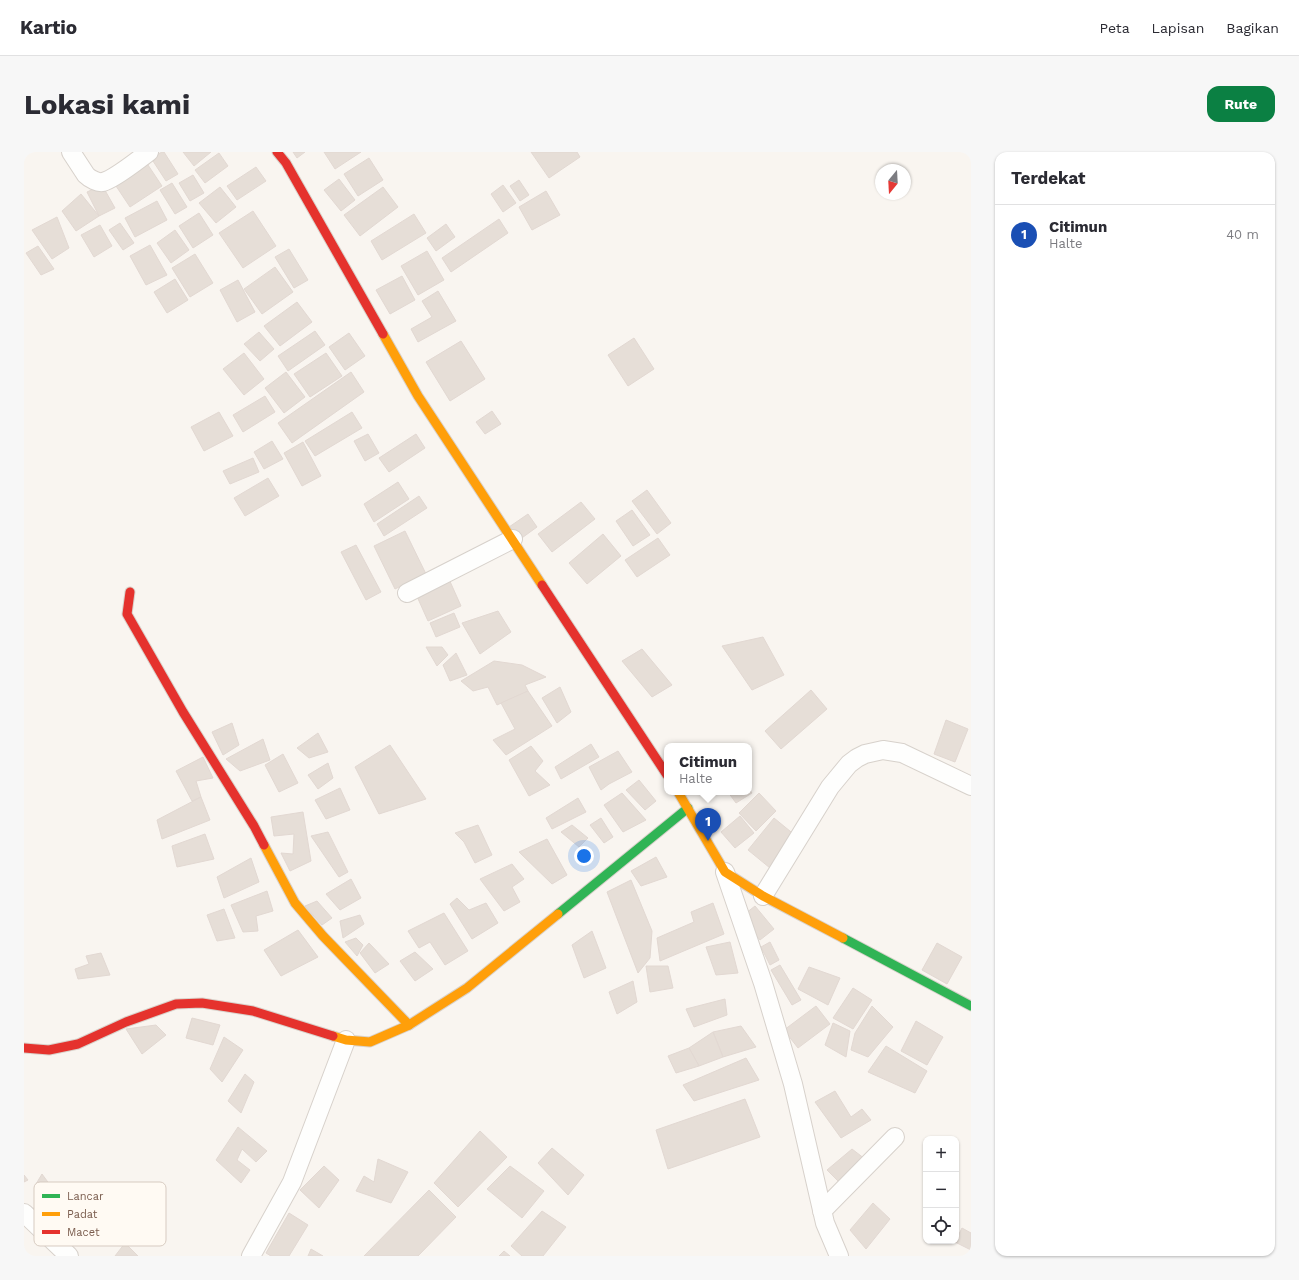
<!DOCTYPE html>
<html lang="id">
<meta charset="utf-8">
<style>
:root{--surface:#fff;--page:#f7f7f7;--text:#2b2b33;--muted:#7c7c81;--line:#e1e1e2;--accent:#0b8043}
body{margin:0;font-family:"Work Sans",sans-serif;background:var(--page);color:var(--text)}
.controls{position:absolute;right:12px;bottom:12px;display:grid;overflow:hidden;border-radius:8px;box-shadow:0 1px 3px #0004}
.controls button{width:36px;height:36px;display:grid;place-items:center;padding:0;border:0;border-bottom:1px solid var(--line);background:var(--surface);color:var(--text);font:20px sans-serif}
.compass{position:absolute;left:851px;top:12px;width:36px;height:36px;border-radius:50%;background:var(--surface);box-shadow:0 1px 3px #0004;rotate:198deg}
.you{position:absolute;left:560px;top:704px;width:14px;height:14px;margin:-10px;border:3px solid #fff;border-radius:50%;background:#1a73e8;box-shadow:0 0 0 6px #1a73e833}
.badge{display:grid;place-items:center;width:26px;height:26px;border-radius:50%;background:var(--accent);color:#fff;font-size:13px;font-weight:700}
.pin{position:absolute;translate:-50% -33px;filter:drop-shadow(0 1px 2px #0008)}
.pin::after{content:'';position:absolute;top:21px;width:14px;height:12px;background:inherit;clip-path:polygon(0 0,100% 0,50% 100%)}
.popup{position:absolute;left:640px;top:591px;width:88px;height:52px;box-sizing:border-box;display:grid;place-content:center;border-radius:8px;background:var(--surface);filter:drop-shadow(0 1px 3px #0005);font-size:13px;white-space:nowrap;color:var(--muted)}
.popup b{font-size:15px;color:var(--text)}
.popup::after{content:'';position:absolute;left:50%;top:100%;margin-left:-8px;border:8px solid transparent;border-top-color:var(--surface)}
.list{margin:0;padding:0;list-style:none}
h2{display:flex;justify-content:space-between;align-items:center;height:52px;margin:0;padding:0 16px;font-size:17px}
h2 small{font-size:13px;font-weight:400;color:var(--muted)}
.list li{display:grid;grid-template-columns:26px 1fr auto;gap:12px;align-items:center;box-sizing:border-box;height:60px;padding:0 16px;border-top:1px solid var(--line)}
.list b{display:block;font-size:15px;white-space:nowrap}
.list p{margin:0;font-size:13px;white-space:nowrap;color:var(--muted)}
.list em{font-size:13px;font-style:normal;color:var(--muted)}
.icon{flex:none;width:22px;height:22px;fill:none;stroke:currentColor;stroke-width:2;stroke-linecap:round;stroke-linejoin:round}
.map{position:relative;flex:none;width:947px;height:1104px;overflow:hidden;border-radius:12px}
header{display:flex;align-items:center;gap:24px;box-sizing:border-box;height:56px;padding:0 20px;background:var(--surface);border-bottom:1px solid var(--line)}
header strong{font-size:19px}
nav{display:flex;gap:22px;margin-inline-start:auto;font-size:14px}
.intro{display:flex;align-items:center;justify-content:space-between;box-sizing:border-box;height:96px;padding:0 24px}
h1{margin:0;font-size:28px}
.button{padding:10px 18px;border-radius:12px;background:var(--accent);color:#fff;font-size:14px;font-weight:700}
main{display:flex;gap:24px;padding:0 24px}
aside{flex:1;background:var(--surface);border-radius:12px;box-shadow:0 1px 3px #0004}
.map>svg:first-child{display:block}
.building{fill:#e6ded7;stroke:#e2d8d2}
.lines{fill:none;stroke-linecap:round;stroke-linejoin:round}
.street-casing{stroke:#d7d1cb;stroke-width:20}
.fast-casing{stroke:#d9d2cb;stroke-width:11}
.slow-casing{stroke:#d9d2cb;stroke-width:11}
.jam-casing{stroke:#d9d2cb;stroke-width:11}
.street{stroke:#fefefd;stroke-width:18}
.fast{stroke:#30b455;stroke-width:9}
.slow{stroke:#ff9f0a;stroke-width:9}
.jam{stroke:#e5322d;stroke-width:9}
.key{fill:#fffaf3;stroke:#d7cbc1;stroke-width:1}
.key-label{font-size:11px;fill:#7a5c4d}
</style>
<header>
<strong>Kartio</strong>
<nav><a>Peta</a><a>Lapisan</a><a>Bagikan</a></nav>
</header>
<div class="intro"><h1>Lokasi kami</h1><a class="button">Rute</a></div>
<main>
<div class="map">
<svg width="947" height="1104" viewBox="0 0 947 1104">
<rect width="100%" height="100%" fill="#f9f5f0"/>
<g class="building">
<polygon points="138,0 140,0 154,22 142,29 127,6"/>
<polygon points="159,0 187,0 170,14"/>
<polygon points="269,0 281,0 273,6"/>
<polygon points="300,0 337,0 311,17"/>
<polygon points="507,0 553,0 556,5 525,26"/>
<polygon points="195,1 204,14 181,31 171,18"/>
<polygon points="345,6 359,28 334,44 320,22"/>
<polygon points="122,10 138,34 106,55 90,31"/>
<polygon points="232,15 242,29 213,48 203,34"/>
<polygon points="169,23 180,41 166,49 155,31"/>
<polygon points="315,27 331,48 317,59 300,38"/>
<polygon points="495,28 505,43 496,49 486,34"/>
<polygon points="148,31 163,55 151,62 136,38"/>
<polygon points="78,33 91,56 75,64 63,40"/>
<polygon points="479,33 492,51 479,60 467,42"/>
<polygon points="196,35 212,55 192,71 175,51"/>
<polygon points="359,35 374,55 336,84 320,63"/>
<polygon points="522,39 536,63 508,78 495,55"/>
<polygon points="57,42 75,64 52,79 38,59"/>
<polygon points="133,49 143,68 111,85 101,66"/>
<polygon points="229,59 252,94 219,116 195,81"/>
<polygon points="175,61 189,83 169,96 155,74"/>
<polygon points="390,62 402,81 358,108 347,89"/>
<polygon points="33,65 45,96 28,107 8,78"/>
<polygon points="475,67 484,81 427,120 418,106"/>
<polygon points="96,71 110,91 99,98 85,78"/>
<polygon points="422,72 431,85 412,99 403,86"/>
<polygon points="76,73 88,94 70,105 57,83"/>
<polygon points="151,78 165,98 147,111 133,91"/>
<polygon points="126,93 143,123 122,133 106,104"/>
<polygon points="14,94 30,117 17,123 2,101"/>
<polygon points="265,97 284,128 270,136 251,105"/>
<polygon points="403,99 420,128 394,143 377,114"/>
<polygon points="171,102 189,131 166,145 148,116"/>
<polygon points="251,115 269,140 238,162 220,137"/>
<polygon points="378,124 391,148 366,162 352,138"/>
<polygon points="151,127 164,148 143,161 130,140"/>
<polygon points="214,128 231,160 213,170 196,138"/>
<polygon points="414,139 432,169 394,190 387,177 408,165 398,149"/>
<polygon points="273,150 288,170 256,194 240,174"/>
<polygon points="291,179 301,193 264,219 254,204"/>
<polygon points="235,180 250,197 236,209 220,192"/>
<polygon points="325,181 341,204 321,218 305,195"/>
<polygon points="610,186 630,217 604,234 584,203"/>
<polygon points="437,189 461,227 426,249 402,210"/>
<polygon points="220,201 240,227 220,243 199,217"/>
<polygon points="302,201 318,224 286,245 270,222"/>
<polygon points="262,220 281,245 260,261 241,236"/>
<polygon points="327,220 340,240 268,291 254,271"/>
<polygon points="241,244 251,260 219,280 209,263"/>
<polygon points="468,259 477,272 461,282 452,270"/>
<polygon points="195,260 209,284 180,299 167,275"/>
<polygon points="328,260 338,276 291,304 281,289"/>
<polygon points="344,282 355,301 341,309 330,289"/>
<polygon points="392,282 401,296 365,320 355,306"/>
<polygon points="248,289 259,307 240,317 230,300"/>
<polygon points="279,290 297,324 278,334 260,301"/>
<polygon points="229,306 235,320 206,332 199,319"/>
<polygon points="244,326 255,344 221,364 210,346"/>
<polygon points="374,330 385,347 350,370 340,352"/>
<polygon points="623,338 647,371 633,382 608,349"/>
<polygon points="395,344 403,356 360,384 353,372"/>
<polygon points="557,350 571,367 528,400 514,382"/>
<polygon points="608,358 626,383 609,394 592,369"/>
<polygon points="504,362 513,375 495,388 485,375"/>
<polygon points="381,379 402,422 371,437 350,394"/>
<polygon points="579,382 597,404 563,432 545,411"/>
<polygon points="634,386 646,403 613,425 601,408"/>
<polygon points="332,393 357,440 342,448 317,400"/>
<polygon points="424,425 437,454 404,469 391,440"/>
<polygon points="474,459 487,480 456,502 438,471"/>
<polygon points="430,461 436,475 412,485 406,471"/>
<polygon points="739,485 760,523 728,538 698,494"/>
<polygon points="402,495 418,495 424,503 413,514"/>
<polygon points="618,497 648,533 628,545 598,509"/>
<polygon points="432,501 443,523 426,529 419,513"/>
<polygon points="470,509 498,513 522,525 501,533 504,539 473,553 464,535 449,539 437,529"/>
<polygon points="536,535 547,560 533,571 518,546"/>
<polygon points="787,538 803,557 757,597 741,579"/>
<polygon points="504,539 528,574 482,603 469,588 491,577 477,551"/>
<polygon points="922,568 944,577 931,610 910,602"/>
<polygon points="208,571 215,593 199,603 188,580"/>
<polygon points="294,581 304,600 285,606 273,596"/>
<polygon points="239,587 246,608 216,619 202,607"/>
<polygon points="567,592 575,605 537,627 531,615"/>
<polygon points="366,593 402,647 355,662 331,615"/>
<polygon points="507,594 519,609 511,619 526,633 505,644 485,608"/>
<polygon points="594,599 608,620 585,632 577,638 565,615"/>
<polygon points="259,602 274,631 255,640 241,613"/>
<polygon points="179,605 189,626 172,629 177,645 168,649 152,619"/>
<polygon points="304,611 309,626 294,637 284,623"/>
<polygon points="615,628 632,649 621,658 602,638"/>
<polygon points="316,636 326,658 302,667 291,648"/>
<polygon points="725,637 728,641 712,651 704,640 725,640"/>
<polygon points="598,641 622,668 599,680 580,653"/>
<polygon points="735,641 752,659 732,679 715,661"/>
<polygon points="177,645 186,668 138,687 133,668"/>
<polygon points="554,646 562,660 528,677 522,666"/>
<polygon points="279,660 287,709 266,719 257,701 269,702 270,682 250,684 247,665"/>
<polygon points="716,664 730,681 711,696 697,680"/>
<polygon points="577,666 589,685 580,691 566,673"/>
<polygon points="750,666 772,684 746,716 724,698"/>
<polygon points="454,673 468,703 451,711 440,690 431,681"/>
<polygon points="548,673 564,686 555,695 537,680"/>
<polygon points="304,680 324,720 315,725 287,684"/>
<polygon points="181,682 190,707 153,715 148,694"/>
<polygon points="523,687 543,723 528,732 495,700"/>
<polygon points="632,705 643,725 617,734 607,719"/>
<polygon points="227,706 235,730 200,746 193,725"/>
<polygon points="488,712 500,727 488,735 496,750 480,759 456,727"/>
<polygon points="327,727 337,746 316,758 302,742"/>
<polygon points="607,728 628,779 626,806 614,821 583,740"/>
<polygon points="243,739 249,759 232,764 234,779 219,780 207,753"/>
<polygon points="433,746 445,758 462,751 474,771 448,787 426,752"/>
<polygon points="293,749 308,766 298,773 281,754"/>
<polygon points="689,751 700,782 636,809 633,786 670,770 667,760"/>
<polygon points="731,754 750,777 736,788 717,765"/>
<polygon points="200,757 211,786 193,789 183,763"/>
<polygon points="420,761 444,799 421,813 406,790 395,796 384,779"/>
<polygon points="336,763 340,772 319,786 316,769"/>
<polygon points="274,778 294,805 257,824 240,798"/>
<polygon points="568,779 582,816 560,826 548,793"/>
<polygon points="332,786 339,793 333,804 321,790"/>
<polygon points="706,790 714,821 692,823 682,795"/>
<polygon points="746,790 755,808 746,813 737,795"/>
<polygon points="345,791 365,812 351,821 336,801"/>
<polygon points="913,791 938,805 923,832 898,818"/>
<polygon points="391,800 409,817 391,829 376,809"/>
<polygon points="77,801 86,823 54,827 51,817 65,812 62,804"/>
<polygon points="756,813 777,848 768,853 747,818"/>
<polygon points="622,814 644,814 649,836 626,840"/>
<polygon points="785,815 816,826 804,853 774,837"/>
<polygon points="609,829 613,850 593,862 585,840"/>
<polygon points="829,836 848,848 829,877 809,866"/>
<polygon points="701,847 703,863 670,875 662,857"/>
<polygon points="792,854 806,872 774,896 760,878"/>
<polygon points="848,854 869,875 844,905 827,898 831,881"/>
<polygon points="168,866 196,873 189,893 162,886"/>
<polygon points="892,869 919,885 903,913 877,899"/>
<polygon points="809,871 826,879 822,905 801,893"/>
<polygon points="132,873 142,883 118,902 102,877"/>
<polygon points="717,874 732,895 699,905 689,880"/>
<polygon points="689,880 699,905 675,914 665,896"/>
<polygon points="200,885 219,898 198,930 186,917"/>
<polygon points="862,894 903,919 891,941 844,920"/>
<polygon points="665,896 675,914 652,921 644,904"/>
<polygon points="722,906 735,928 670,949 659,933"/>
<polygon points="221,922 230,930 217,961 204,949"/>
<polygon points="811,939 827,965 838,957 847,968 817,986 791,950"/>
<polygon points="721,947 736,985 644,1017 632,978"/>
<polygon points="214,975 243,999 232,1010 218,997 213,1008 226,1018 217,1031 192,1008"/>
<polygon points="456,979 483,1005 434,1055 410,1031"/>
<polygon points="528,996 560,1023 544,1043 514,1011"/>
<polygon points="828,997 841,1007 815,1030 803,1018"/>
<polygon points="354,1007 384,1020 367,1051 332,1039 340,1024 350,1030"/>
<polygon points="300,1014 315,1028 295,1056 276,1038"/>
<polygon points="486,1014 520,1039 498,1066 463,1037"/>
<polygon points="18,1022 45,1059 30,1074 22,1073 8,1059 18,1043 12,1032"/>
<polygon points="0,1023 4,1028 0,1030"/>
<polygon points="405,1038 432,1065 394,1104 340,1104"/>
<polygon points="849,1051 866,1067 842,1097 826,1078"/>
<polygon points="518,1059 542,1075 519,1104 498,1104 487,1094"/>
<polygon points="265,1061 284,1073 265,1104 247,1104 242,1101"/>
<polygon points="938,1076 947,1081 947,1098 931,1090"/>
<polygon points="101,1091 114,1104 91,1104"/>
<polygon points="287,1097 299,1104 284,1104"/>
<polygon points="480,1099 486,1104 475,1104"/>
</g>
<g class="lines">
<g class="street-casing">
<g id="street">
<path d="M47,0L62,23C66,27 74,31 79,30C91,27 115,7 125,0"/>
<polyline points="383,441 489,387"/>
<polyline points="701,720 739,831 769,932 801,1071 815,1104"/>
<polyline points="739,744 806,635 825,612 833,606 841,602 859,598 878,601 947,634"/>
<polyline points="798,1059 871,985"/>
<polyline points="0,1061 45,1104"/>
<polyline points="227,1104 268,1030 322,888"/>
</g>
</g>
<g class="fast-casing">
<g id="fast">
<polyline points="534,762 664,656"/>
<polyline points="819,786 947,854"/>
</g>
</g>
<g class="slow-casing">
<g id="slow">
<polyline points="359,182 394,244 518,433"/>
<polyline points="654,640 701,720 739,744 819,786"/>
<polyline points="240,693 271,751 299,784 385,873"/>
<polyline points="309,884 322,888 346,890 385,873 443,836 534,762"/>
</g>
</g>
<g class="jam-casing">
<g id="jam">
<polyline points="253,0 262,11 359,182"/>
<polyline points="518,433 643,623"/>
<polyline points="106,440 103,462 159,560 230,674 240,693"/>
<polyline points="0,896 25,898 54,892 102,870 152,852 178,851 229,859 309,884"/>
</g>
</g>
<use href="#street" class="street"/>
<use href="#fast" class="fast"/>
<use href="#slow" class="slow"/>
<use href="#jam" class="jam"/>
</g>
<rect x="10" y="1030" width="132" height="64" rx="6" class="key"/>
<rect x="18" y="1042" width="18" height="4" fill="#30b455"/>
<rect x="18" y="1060" width="18" height="4" fill="#ff9f0a"/>
<rect x="18" y="1078" width="18" height="4" fill="#e5322d"/>
<g class="key-label">
<text x="43" y="1048">Lancar</text>
<text x="43" y="1066">Padat</text>
<text x="43" y="1084">Macet</text>
</g>
</svg>
<div class="controls">
<button>+</button>
<button>−</button>
<button><svg class="icon" aria-label="locate" viewBox="0 0 24 24"><circle cx="12" cy="12" r="6"/><path d="M12 2v4M12 18v4M2 12h4M18 12h4"/></svg></button>
</div>
<svg class="compass" viewBox="-18 -18 36 36"><path d="M0-13l5 13h-10z" fill="#e53935"/><path d="M0 13l5-13h-10z" fill="#7c7c81"/></svg>
<div class="you"></div>
<div class="pin badge" style="left:684px;top:689px;background:#1a4fb4">1</div>
<div class="popup"><b>Citimun</b>Halte</div>
</div>
<aside>
<h2>Terdekat<small></small></h2>
<ul class="list">
<li><span class="badge" style="background:#1a4fb4">1</span><div><b>Citimun</b><p>Halte</p></div><em>40 m</em></li>
</ul>
</aside>
</main>
